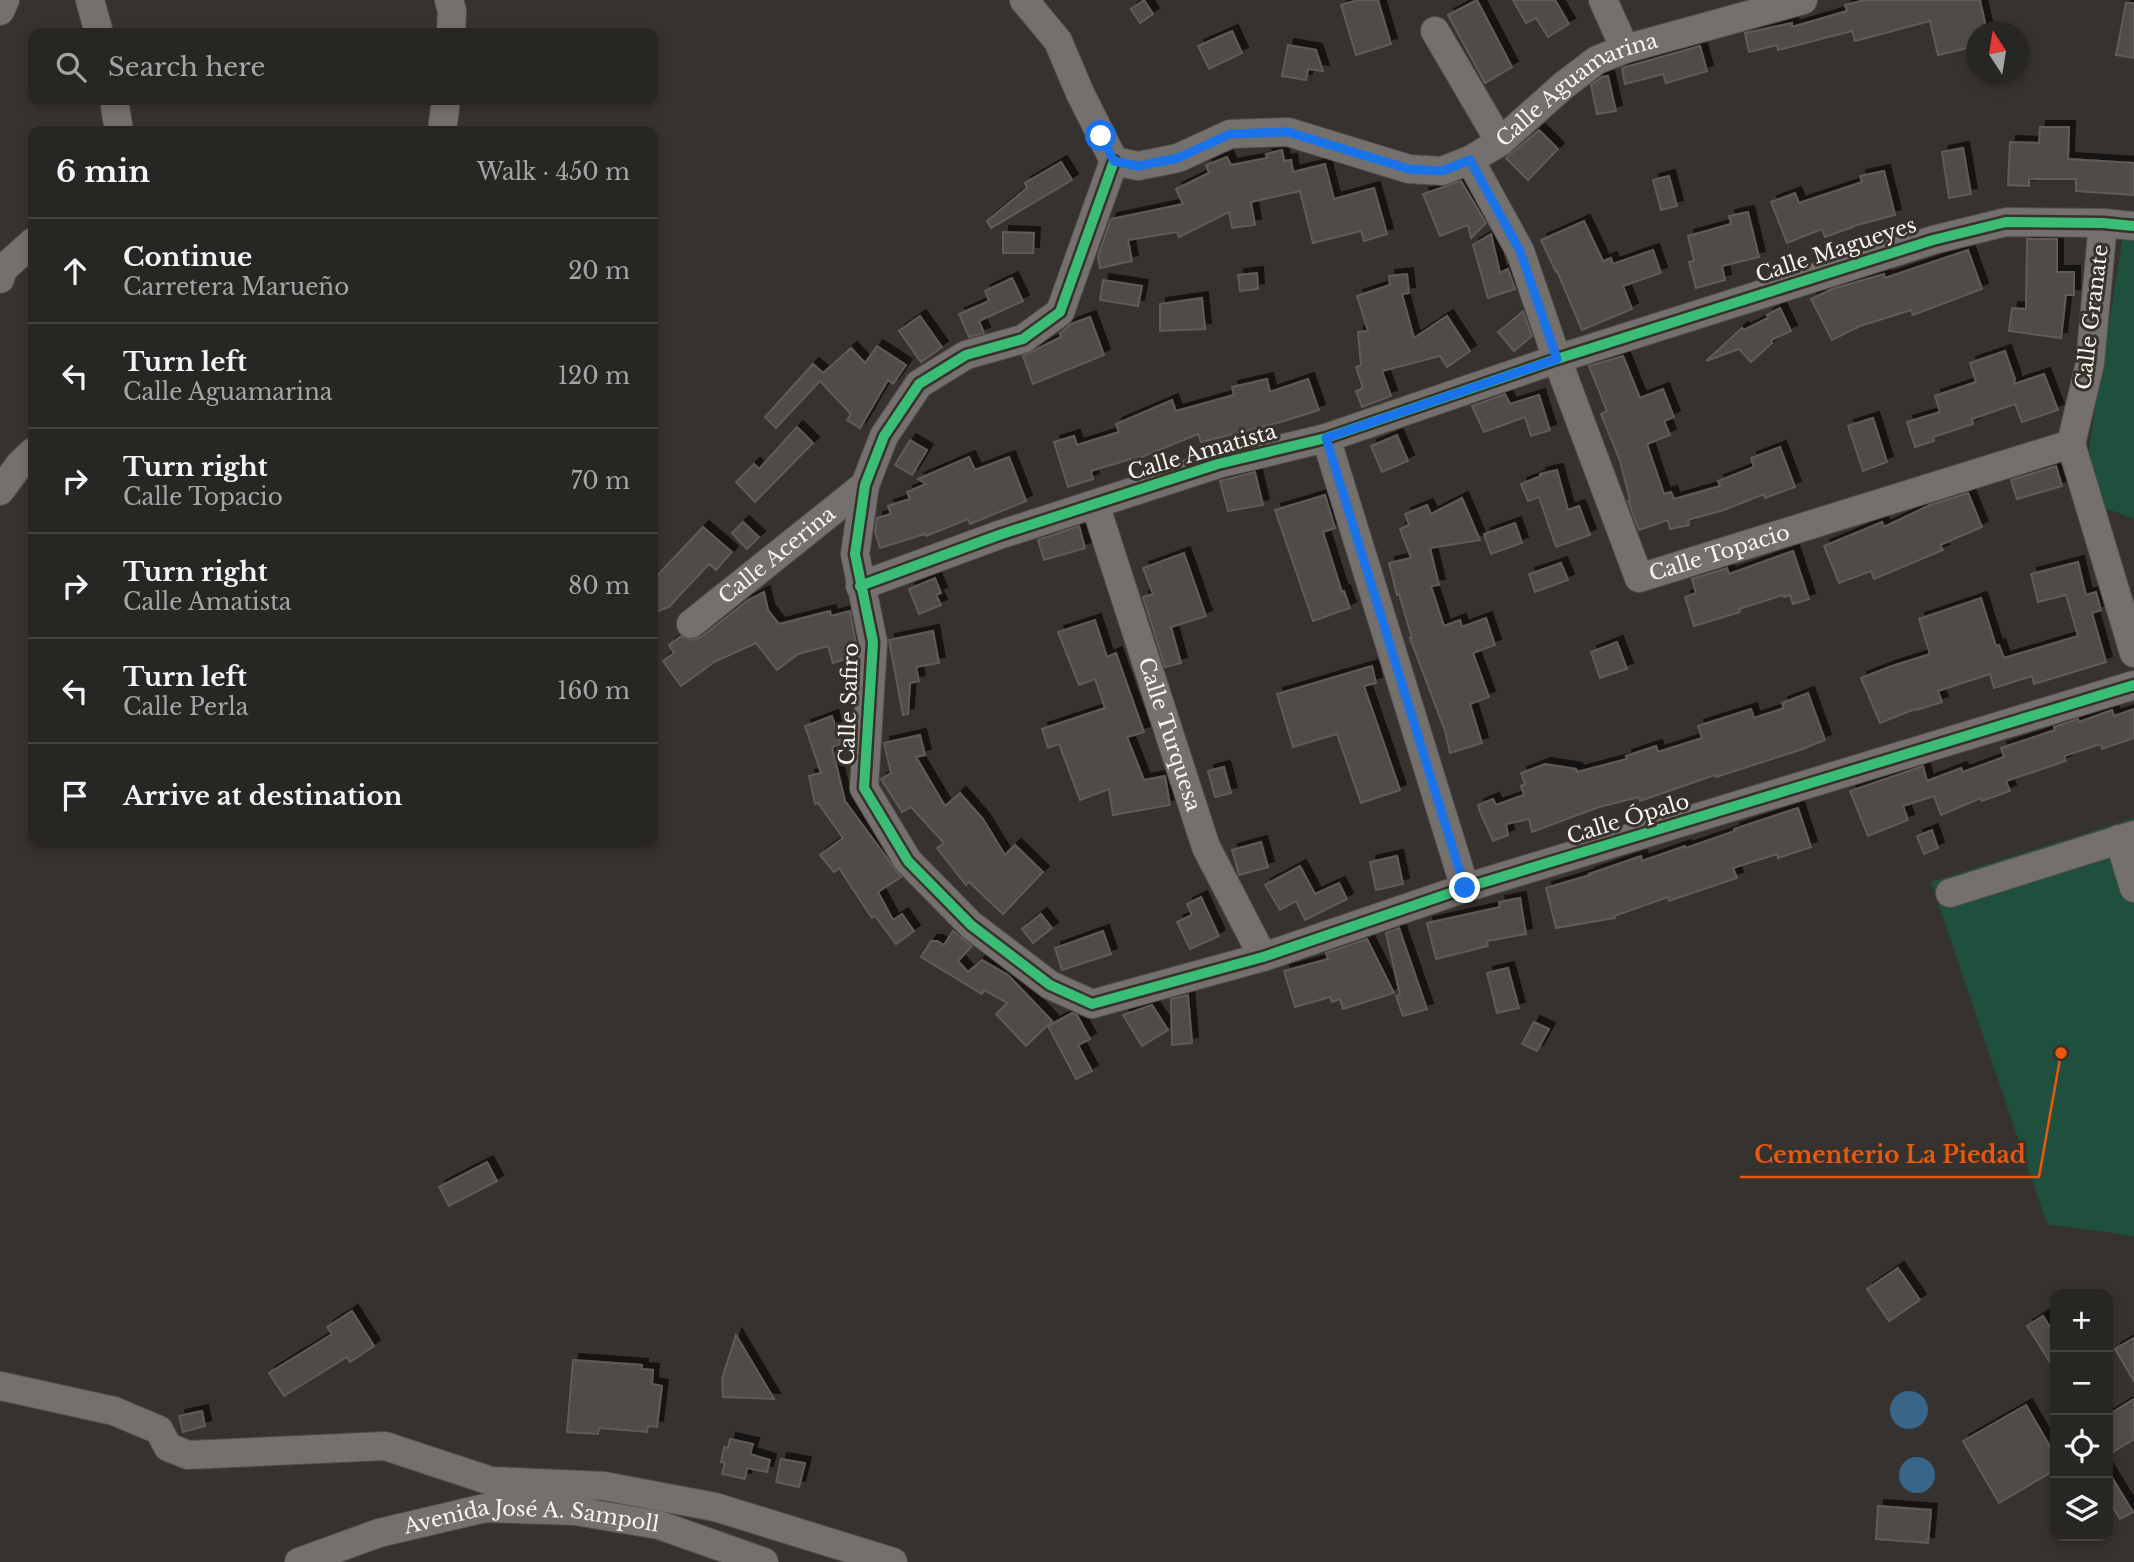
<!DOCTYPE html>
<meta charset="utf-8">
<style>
:root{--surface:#282623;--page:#302e2b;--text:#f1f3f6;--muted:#a5a5a6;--line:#444341}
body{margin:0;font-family:"Libre Baskerville",serif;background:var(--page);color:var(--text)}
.controls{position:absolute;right:21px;bottom:21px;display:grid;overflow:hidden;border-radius:14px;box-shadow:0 4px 10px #0003}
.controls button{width:63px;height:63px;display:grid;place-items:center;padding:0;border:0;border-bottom:2px solid var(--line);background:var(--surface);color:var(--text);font:35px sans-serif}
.compass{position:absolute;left:1966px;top:21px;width:63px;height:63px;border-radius:50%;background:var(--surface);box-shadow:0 4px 10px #0003;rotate:348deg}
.stop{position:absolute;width:21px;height:21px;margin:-16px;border:5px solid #1a73e8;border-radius:50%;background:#fff}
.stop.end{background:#1a73e8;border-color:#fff;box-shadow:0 2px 7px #0008}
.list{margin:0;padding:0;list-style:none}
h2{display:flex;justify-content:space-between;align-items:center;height:91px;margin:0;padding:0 28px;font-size:30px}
h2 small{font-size:23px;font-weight:400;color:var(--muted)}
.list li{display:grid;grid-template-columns:46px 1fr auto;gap:21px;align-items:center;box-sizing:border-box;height:105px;padding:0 28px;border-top:2px solid var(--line)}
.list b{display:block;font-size:26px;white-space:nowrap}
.list p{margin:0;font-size:23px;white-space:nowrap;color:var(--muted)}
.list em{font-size:23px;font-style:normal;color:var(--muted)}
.icon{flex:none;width:38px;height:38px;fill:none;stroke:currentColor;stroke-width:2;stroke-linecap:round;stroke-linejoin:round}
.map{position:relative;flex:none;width:2134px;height:1562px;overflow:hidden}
.search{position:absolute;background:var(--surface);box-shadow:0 4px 10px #0003;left:28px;top:28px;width:630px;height:77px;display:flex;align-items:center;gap:18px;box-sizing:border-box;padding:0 24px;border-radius:14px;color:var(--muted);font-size:26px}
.panel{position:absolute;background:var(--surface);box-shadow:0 4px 10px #0003;left:28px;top:126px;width:630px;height:721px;border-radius:14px}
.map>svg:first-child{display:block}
.green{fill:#1f4f3d}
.water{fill:#386588}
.building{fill:#4f4b4a;stroke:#5f5b59;stroke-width:2;filter:url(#shadow)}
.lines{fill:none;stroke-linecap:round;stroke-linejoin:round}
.minor-casing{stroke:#524e4c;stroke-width:30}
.minor{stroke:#73706e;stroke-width:28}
.cycleway-casing{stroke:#39322c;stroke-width:15}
.cycleway{stroke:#3abd76;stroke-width:10}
.route{stroke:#1a73e8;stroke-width:9}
.labels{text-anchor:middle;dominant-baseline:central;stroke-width:6;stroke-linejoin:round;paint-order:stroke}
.street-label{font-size:21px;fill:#f8f4f0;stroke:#39322c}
.leader{fill:none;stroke:#e8590c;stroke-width:2.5}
.callout-dot{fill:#e8590c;stroke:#39322c;stroke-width:2.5}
.callout-label{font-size:23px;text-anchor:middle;font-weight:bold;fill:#e8590c;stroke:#39322c;stroke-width:6;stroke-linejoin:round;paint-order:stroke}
</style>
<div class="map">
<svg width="2134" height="1562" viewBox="0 0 2134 1562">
<defs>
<filter id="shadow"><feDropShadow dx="6" dy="-6" stdDeviation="0" flood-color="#0009"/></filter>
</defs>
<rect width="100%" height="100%" fill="#36322f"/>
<g class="green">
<polygon points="2123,236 2134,237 2134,519 2100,506 2089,448"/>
<polygon points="2134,818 2134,1236 2047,1224 1931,882"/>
</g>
<g class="water">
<circle cx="1909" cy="1410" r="19"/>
<circle cx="1917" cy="1475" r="18"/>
</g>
<g class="building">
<polygon points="1144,0 1153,14 1140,23 1131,9"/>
<polygon points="1358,0 1378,0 1391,44 1356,55 1341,5"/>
<polygon points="1477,0 1512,67 1485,83 1448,15"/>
<polygon points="1513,0 1555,0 1569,24 1548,37 1536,18 1526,23"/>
<polygon points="1865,0 1980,0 1987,32 1977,32 1977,46 1938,55 1930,21 1855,41 1852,31 1778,50 1777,45 1749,52 1745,33 1792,23 1792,27 1847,11 1845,5"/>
<polygon points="2126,3 2134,3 2134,58 2116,55"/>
<polygon points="1232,31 1242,53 1209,69 1198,46"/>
<polygon points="1288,45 1316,50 1323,71 1308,69 1306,80 1282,76"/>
<polygon points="1700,46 1707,71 1666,83 1663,74 1625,84 1622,68"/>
<polygon points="1608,76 1616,111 1597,114 1591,85 1602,77"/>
<polygon points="2040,127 2069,127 2068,159 2134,163 2134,195 2076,191 2076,179 2029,179 2029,186 2008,185 2010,142 2039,143"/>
<polygon points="1539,130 1558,149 1528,180 1506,158"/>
<polygon points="1963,148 1971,194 1949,198 1942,152"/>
<polygon points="1282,150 1284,161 1291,160 1293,172 1325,164 1334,199 1374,188 1387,234 1364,241 1361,231 1313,243 1300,191 1251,202 1255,225 1232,228 1229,212 1179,237 1177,232 1128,240 1132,261 1100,268 1098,256 1111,219 1183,204 1176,189 1209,173 1206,165 1227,157 1231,165 1267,158 1266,154"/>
<polygon points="1061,162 1072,180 991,228 987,221 1027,188 1025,183"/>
<polygon points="1884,171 1895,215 1853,226 1853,227 1825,237 1822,229 1787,243 1771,202 1795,193 1799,203 1862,182 1860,176"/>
<polygon points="1669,176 1677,206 1661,210 1653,180"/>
<polygon points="1461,181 1486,223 1471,238 1468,225 1440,236 1423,194"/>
<polygon points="1748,212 1759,257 1722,266 1725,280 1696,288 1689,262 1694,261 1688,236 1731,224 1729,216"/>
<polygon points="1584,221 1603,261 1611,258 1613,264 1653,250 1661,273 1623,286 1632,309 1582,330 1557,271 1556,272 1541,240"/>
<polygon points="1003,232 1034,233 1033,253 1003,253"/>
<polygon points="1491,234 1500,273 1508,269 1515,289 1488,298 1473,245"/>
<polygon points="2027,239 2057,239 2057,272 2074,272 2074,295 2066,295 2061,338 2009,331 2012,308 2026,309"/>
<polygon points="1968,250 1982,289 1913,315 1911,310 1860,326 1832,340 1811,299 1832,289 1884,274 1885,278"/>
<polygon points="1257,273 1258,289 1240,291 1238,275"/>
<polygon points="1407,274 1409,293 1402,294 1414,338 1447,316 1470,351 1447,367 1440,356 1382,371 1391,396 1362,407 1356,391 1363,388 1356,367 1361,365 1358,332 1368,331 1357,296 1390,285 1389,276"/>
<polygon points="1012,278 1023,301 979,321 984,333 969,337 959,314 989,301 985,291"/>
<polygon points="1103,280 1142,286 1138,306 1100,300"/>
<polygon points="1202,298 1205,329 1160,331 1160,304"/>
<polygon points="1780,308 1791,331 1771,340 1772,343 1751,362 1739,349 1706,361 1742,328 1744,330 1768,318 1767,315"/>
<polygon points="1523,311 1532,336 1514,351 1498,332"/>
<polygon points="920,316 942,347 921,362 899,331"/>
<polygon points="1090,317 1104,355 1033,384 1023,356 1061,337 1060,333 1071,324"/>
<polygon points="877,346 906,365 893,384 888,380 860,428 847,420 851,414 820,381 776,428 765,417 813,364 823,373 851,348 865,363"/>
<polygon points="2005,351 2015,379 2014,384 2044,374 2058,410 2022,422 2015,404 1972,419 1973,424 1933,437 1934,441 1915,447 1907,422 1940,412 1935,396 1976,382 1970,363"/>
<polygon points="1623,356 1640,398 1663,389 1674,417 1664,421 1670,435 1647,444 1664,494 1671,492 1674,499 1720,486 1718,481 1754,467 1751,458 1780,447 1795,487 1765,498 1764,494 1724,510 1688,520 1689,525 1670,529 1668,520 1639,530 1628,501 1630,500 1620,461 1601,414 1607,411 1589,366"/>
<polygon points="1267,379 1270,392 1308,379 1319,410 1281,422 1201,442 1198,434 1132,461 1131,459 1091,471 1093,479 1068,487 1054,442 1074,436 1077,445 1119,432 1116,424 1172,400 1176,411 1234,395 1232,387"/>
<polygon points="1505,394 1510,404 1539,395 1550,430 1531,436 1525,417 1484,432 1472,406"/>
<polygon points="1873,418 1887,462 1863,471 1848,426"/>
<polygon points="797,427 813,443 755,502 736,482 754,464 759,469"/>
<polygon points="1397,435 1408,461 1382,472 1371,446"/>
<polygon points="910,440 927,450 912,475 895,465"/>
<polygon points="969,457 975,470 1009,457 1026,501 970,524 968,519 926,536 925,534 880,548 875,532 877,518 891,514 888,506 910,499 907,492 926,484 918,479"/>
<polygon points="2056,466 2062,486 2017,499 2011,480"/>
<polygon points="1557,470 1568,510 1579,506 1590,535 1556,547 1539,497 1528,501 1521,484 1541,476 1540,474"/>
<polygon points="1255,472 1263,505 1228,511 1220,481"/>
<polygon points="1968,493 1982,527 1940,545 1943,550 1874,579 1871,571 1839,583 1824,546 1882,522 1884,527 1930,505"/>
<polygon points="1325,495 1335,528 1323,532 1342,592 1344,591 1350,608 1313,621 1275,510"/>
<polygon points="1462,498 1480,540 1430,548 1439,585 1431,586 1444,626 1460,620 1462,627 1486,618 1495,645 1473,653 1489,697 1470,704 1482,743 1450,753 1445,731 1410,638 1412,638 1399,594 1397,595 1389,563 1411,558 1400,529 1409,525 1405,514 1427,505 1431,514"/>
<polygon points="743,522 759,537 747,549 732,533"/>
<polygon points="1515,523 1522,543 1491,554 1484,534"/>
<polygon points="1079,526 1085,548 1044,560 1038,540"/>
<polygon points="703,527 732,552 716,570 709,564 669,607 653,613 653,580"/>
<polygon points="1793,551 1809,599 1793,604 1790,595 1784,597 1783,595 1739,609 1740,612 1694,626 1685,597 1696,593 1692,579 1727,568 1729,574"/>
<polygon points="1184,553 1206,616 1171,627 1181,663 1165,667 1143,597 1153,594 1143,568"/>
<polygon points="2078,562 2086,595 2096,592 2101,610 2092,613 2106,662 2034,684 2032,676 1994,688 1990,674 1938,691 1942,702 1916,710 1915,709 1880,723 1861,678 1889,667 1930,654 1919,619 1981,598 1996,646 1999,645 2004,658 2078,636 2066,595 2038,602 2031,574"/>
<polygon points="1561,563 1568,580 1535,592 1529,574"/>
<polygon points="935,578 941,593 936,595 941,605 919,614 909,589"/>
<polygon points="764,592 768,610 779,624 830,611 831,616 850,611 856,643 855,656 833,663 828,646 798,654 777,670 756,643 714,662 681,686 663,661 674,653 669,645 681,636 693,640 701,637 748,600"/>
<polygon points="1095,620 1107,657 1116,653 1144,732 1127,737 1144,780 1165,776 1170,805 1113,815 1109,789 1080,800 1059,744 1048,748 1042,729 1105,708 1095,679 1079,685 1058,632"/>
<polygon points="933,631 939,663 916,667 919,681 910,683 908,714 903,715 889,640"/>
<polygon points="1617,642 1627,669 1600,678 1591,652"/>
<polygon points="1372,666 1376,683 1364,686 1400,790 1361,803 1337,734 1293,747 1277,694"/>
<polygon points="1808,693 1825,740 1800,750 1716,777 1715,775 1640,801 1639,797 1599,807 1532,832 1529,819 1506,824 1508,835 1493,841 1480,812 1478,805 1493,799 1496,805 1524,795 1521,786 1525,784 1521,773 1545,764 1576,769 1577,772 1627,759 1626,756 1656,746 1658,752 1702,738 1698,726 1751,709 1754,718 1784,708 1782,703"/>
<polygon points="2134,709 2134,738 2102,749 2101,744 2064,756 2066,761 2006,781 2010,791 1982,801 1981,798 1941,815 1934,796 1903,806 1908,820 1868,836 1850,791 1923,766 1927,781 1961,768 1963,772 2004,757 2001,748 2055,730 2054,727 2078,719 2079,722 2112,710 2114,716"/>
<polygon points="832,716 841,744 832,747 845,801 901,877 878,892 893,920 902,914 914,931 896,944 875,916 872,918 839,868 834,872 820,855 843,838 818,803 815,804 809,776 821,773 805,726"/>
<polygon points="920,735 925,755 916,757 945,806 960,793 983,819 1005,855 1015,845 1043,872 1003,914 969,882 966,885 937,848 944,843 911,807 902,812 881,779 891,773 884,743"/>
<polygon points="1224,767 1231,793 1215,797 1208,771"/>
<polygon points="1798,808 1811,847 1778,858 1777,854 1733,868 1737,878 1669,901 1668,897 1614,916 1615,918 1556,928 1546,888 1590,875 1589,874 1641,856 1642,861 1685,846 1686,848 1735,831 1734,829"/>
<polygon points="1932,830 1938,848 1924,854 1917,836"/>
<polygon points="1261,842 1268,867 1239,875 1232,850"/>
<polygon points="1397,856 1403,884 1376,890 1370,862"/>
<polygon points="1300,866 1315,894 1339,883 1347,899 1305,920 1296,901 1280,910 1265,885"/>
<polygon points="1201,897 1219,936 1190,949 1177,922 1192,915 1187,904"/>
<polygon points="1520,898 1526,934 1487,941 1488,946 1436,959 1427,923 1500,907 1499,902"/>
<polygon points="1041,914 1052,928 1033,943 1022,929"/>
<polygon points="1399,928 1427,1009 1403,1016 1396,996 1400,995 1386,933"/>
<polygon points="953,931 972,946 958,961 968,972 982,960 1008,975 1052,1021 1026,1046 996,1014 1007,1003 984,990 982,994 921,957 931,941 937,941 944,945"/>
<polygon points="1103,931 1111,954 1062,970 1055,948"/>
<polygon points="1367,939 1394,993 1343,1009 1340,999 1332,1002 1330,997 1295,1007 1284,971 1328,959 1326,953"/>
<polygon points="1508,968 1519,1008 1497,1013 1487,973"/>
<polygon points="1188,995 1192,1043 1172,1045 1171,999"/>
<polygon points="1152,1005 1168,1030 1142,1046 1123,1015"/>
<polygon points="1072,1013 1077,1015 1090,1039 1078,1045 1092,1071 1076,1079 1048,1026"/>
<polygon points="1534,1022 1549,1029 1537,1051 1522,1044"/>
<polygon points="487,1162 497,1181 449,1206 439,1187"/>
<polygon points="1898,1268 1920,1300 1889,1321 1867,1289"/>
<polygon points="352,1311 374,1346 350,1362 347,1357 284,1396 269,1373 332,1334 327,1327"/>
<polygon points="2043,1316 2055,1335 2055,1370 2027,1326"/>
<polygon points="736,1335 774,1399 723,1397 722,1379"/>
<polygon points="2134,1338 2134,1381 2115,1349"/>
<polygon points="573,1360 642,1365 642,1369 653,1370 652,1384 662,1386 657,1427 648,1426 647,1432 599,1428 598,1434 567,1432"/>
<polygon points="2134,1399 2134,1439 2108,1455 2108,1415"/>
<polygon points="2026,1405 2055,1455 2055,1470 1999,1503 1963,1441"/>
<polygon points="202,1411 205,1426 183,1432 179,1416"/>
<polygon points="730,1439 753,1444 750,1454 770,1460 767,1472 747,1468 745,1479 722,1474 725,1463 721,1462 724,1447 728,1448"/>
<polygon points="781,1459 805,1463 799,1487 776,1482"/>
<polygon points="2108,1471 2133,1512 2120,1519 2108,1499"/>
<polygon points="1878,1506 1931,1510 1928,1543 1876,1539"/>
</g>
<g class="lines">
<g class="minor-casing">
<g id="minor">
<polyline points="90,0 99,33"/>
<polyline points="449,0 452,11 451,33"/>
<polyline points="1024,0 1058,41 1080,93 1114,161"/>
<polyline points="1603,0 1625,49"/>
<polyline points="0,11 5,0"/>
<polyline points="1435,31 1500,142"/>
<polyline points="114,100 119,131"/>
<polyline points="442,131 446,100"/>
<path id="s1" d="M1470,160L1520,251L1557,359L1639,578L2071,444"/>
<polyline points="1114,161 1060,312 1023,339 966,355 919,384 884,436 865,485 855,554 873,642 864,788 908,861 971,925 1050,985 1092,1004 1263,957 1465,888 2134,685"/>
<path id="s2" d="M1114,161L1138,166L1178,158L1230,134L1288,132L1409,169L1442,171L1470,160L1500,142L1564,85L1597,60L1625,49L1803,0"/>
<polyline points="2103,223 2090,363 2071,444 2134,653"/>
<polyline points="0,279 3,269 33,242"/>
<polyline points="1326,438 1465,888"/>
<polyline points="0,491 20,464 33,452"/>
<path id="s3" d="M1095,504L1206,847L1263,957"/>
<polyline points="860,586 999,535 1218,464 1326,438 1557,359 1933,240 2006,222 2103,223 2134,226"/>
<path id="s4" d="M691,624L865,485"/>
<polyline points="2119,839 2134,888"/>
<polyline points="1950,893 2134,835"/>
<polyline points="0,1386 114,1411 159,1430 168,1447 188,1455 385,1446 491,1481 604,1486 715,1507 893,1562"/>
<path id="s5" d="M299,1562L379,1533L485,1508L575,1511L659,1525L764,1562"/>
</g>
</g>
<use href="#minor" class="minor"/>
<g class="cycleway-casing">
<g id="cycleway">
<polyline points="1114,161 1060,312 1023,339 966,355 919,384 884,436 865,485 855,554 873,642 864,788 908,861 971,925 1050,985 1092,1004 1263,957 1465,888 2134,685"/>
<polyline points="860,586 999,535 1218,464 1326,438 1557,359 1933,240 2006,222 2103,223 2134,226"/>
</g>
</g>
<use href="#cycleway" class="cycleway"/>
</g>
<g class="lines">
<polyline class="route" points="1101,136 1114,161 1138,166 1178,158 1230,134 1288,132 1409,169 1442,171 1470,160 1520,251 1557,359 1326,438 1465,888"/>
</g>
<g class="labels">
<g class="street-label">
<text stroke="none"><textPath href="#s2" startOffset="500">Calle Aguamarina</textPath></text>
<text transform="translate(1836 250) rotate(-18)">Calle Magueyes</text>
<text transform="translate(2092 317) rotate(-83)">Calle Granate</text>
<text transform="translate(1202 452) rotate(-16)">Calle Amatista</text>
<text stroke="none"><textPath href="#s1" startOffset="536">Calle Topacio</textPath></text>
<text stroke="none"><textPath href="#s4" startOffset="110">Calle Acerina</textPath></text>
<text transform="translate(849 704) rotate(-88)">Calle Safiro</text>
<text stroke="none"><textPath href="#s3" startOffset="242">Calle Turquesa</textPath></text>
<text transform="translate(1628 819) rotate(-17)">Calle Ópalo</text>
<text stroke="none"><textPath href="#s5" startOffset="240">Avenida José A. Sampoll</textPath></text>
</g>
</g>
<path class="leader" d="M2061 1053L2039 1177H1740"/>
<circle class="callout-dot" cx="2061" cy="1053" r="7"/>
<g class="callout-label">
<text x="1890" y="1163">Cementerio La Piedad</text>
</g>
</svg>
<div class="controls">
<button>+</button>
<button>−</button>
<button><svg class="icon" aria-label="locate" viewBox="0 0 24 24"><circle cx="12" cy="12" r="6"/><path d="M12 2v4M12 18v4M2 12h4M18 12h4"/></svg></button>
<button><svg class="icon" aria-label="layers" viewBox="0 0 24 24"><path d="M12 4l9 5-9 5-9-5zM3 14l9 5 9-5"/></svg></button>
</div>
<svg class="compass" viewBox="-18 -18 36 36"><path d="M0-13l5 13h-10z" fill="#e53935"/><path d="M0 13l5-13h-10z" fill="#a5a5a6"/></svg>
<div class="stop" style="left:1101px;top:136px"></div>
<div class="stop end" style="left:1465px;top:888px"></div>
<div class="search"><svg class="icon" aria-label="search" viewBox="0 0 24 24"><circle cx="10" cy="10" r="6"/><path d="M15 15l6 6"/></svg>Search here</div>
<section class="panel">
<h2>6 min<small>Walk · 450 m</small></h2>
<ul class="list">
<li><svg class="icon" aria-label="ahead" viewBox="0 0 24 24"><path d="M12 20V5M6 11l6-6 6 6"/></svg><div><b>Continue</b><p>Carretera Marueño</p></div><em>20 m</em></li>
<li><svg class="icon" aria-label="left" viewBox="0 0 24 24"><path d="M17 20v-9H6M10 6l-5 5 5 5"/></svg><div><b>Turn left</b><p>Calle Aguamarina</p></div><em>120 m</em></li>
<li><svg class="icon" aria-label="right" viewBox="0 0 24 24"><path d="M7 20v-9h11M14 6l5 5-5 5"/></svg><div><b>Turn right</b><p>Calle Topacio</p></div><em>70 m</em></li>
<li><svg class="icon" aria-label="right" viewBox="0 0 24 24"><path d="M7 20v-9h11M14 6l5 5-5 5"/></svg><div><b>Turn right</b><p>Calle Amatista</p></div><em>80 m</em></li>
<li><svg class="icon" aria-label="left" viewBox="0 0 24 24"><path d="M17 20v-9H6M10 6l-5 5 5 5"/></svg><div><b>Turn left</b><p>Calle Perla</p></div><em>160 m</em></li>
<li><svg class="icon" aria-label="arrive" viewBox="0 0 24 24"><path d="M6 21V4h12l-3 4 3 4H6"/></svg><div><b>Arrive at destination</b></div></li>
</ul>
</section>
</div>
